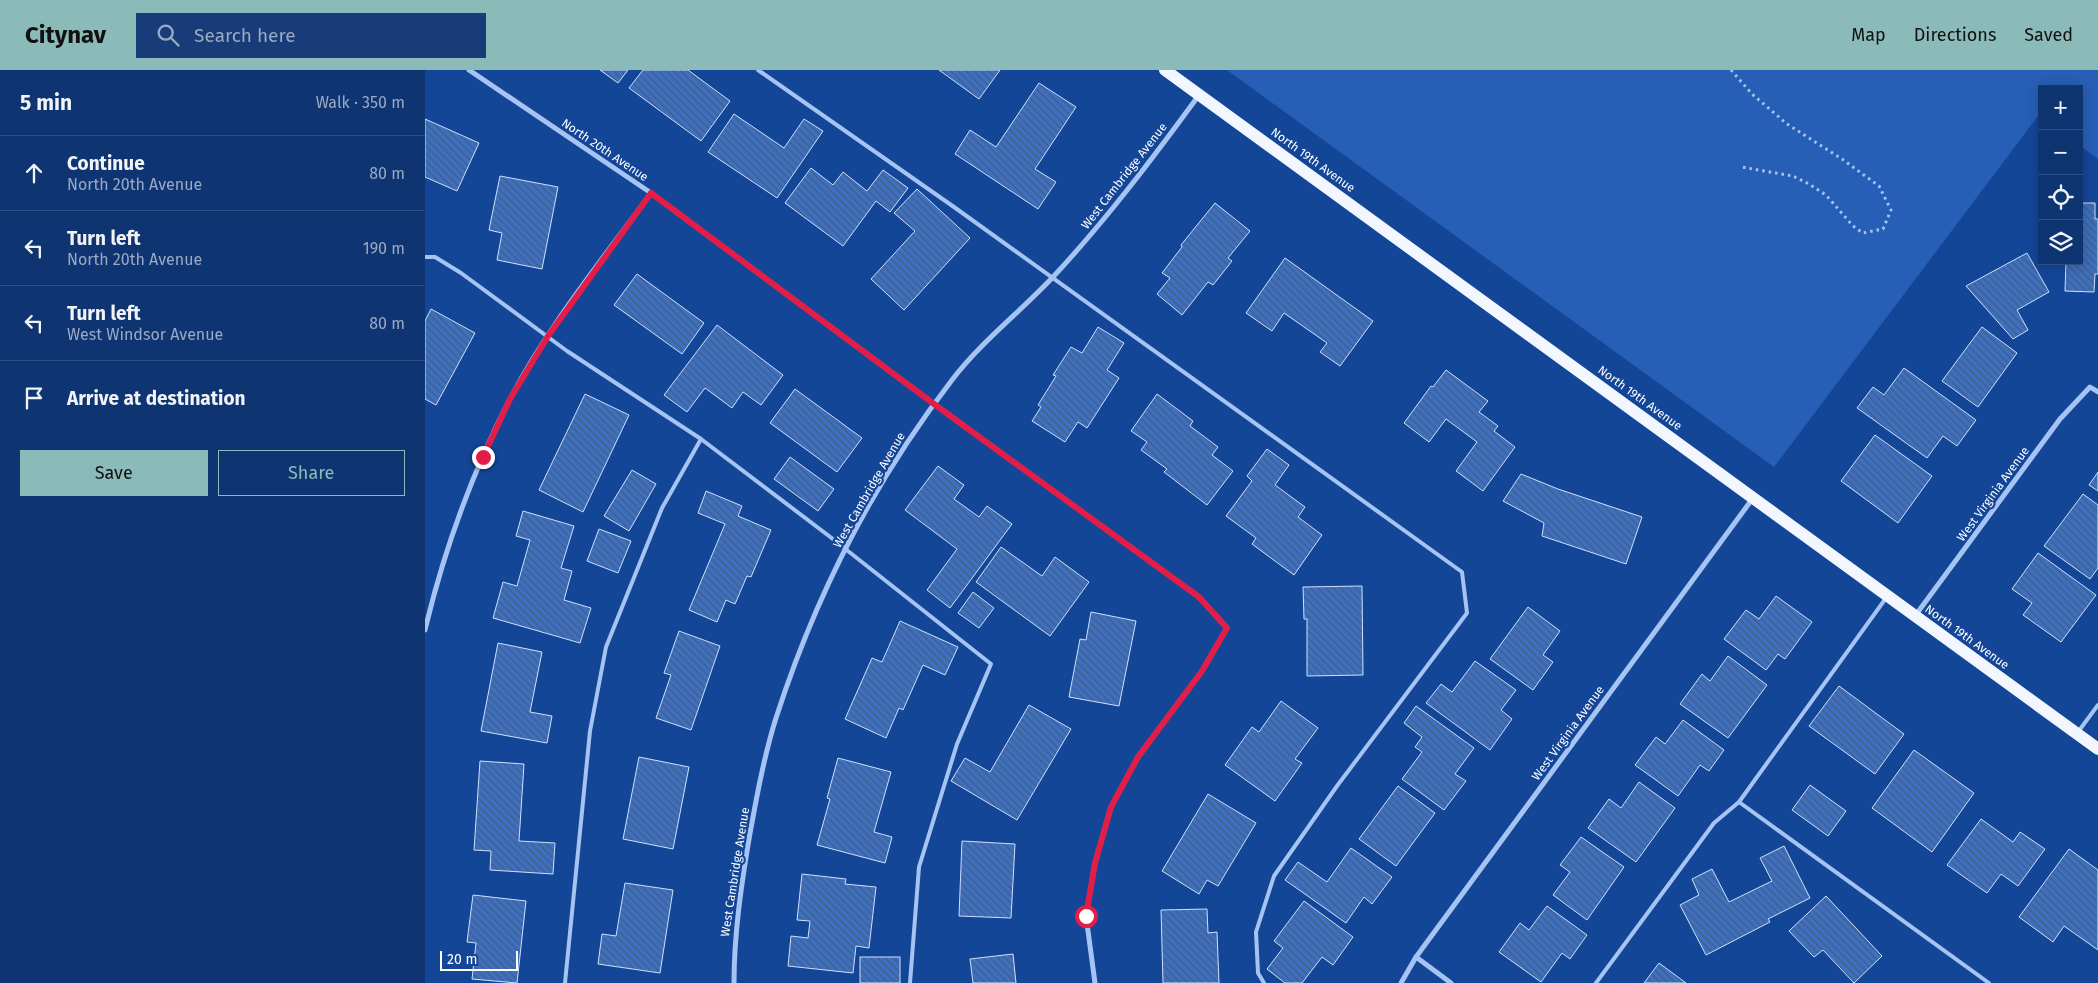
<!DOCTYPE html>
<meta charset="utf-8">
<style>
:root{--surface:#0f3472;--page:#183c77;--text:#f1f3f6;--muted:#9baac4;--line:#2f4f84;--accent:#8bbbb9}
body{margin:0;font-family:"Fira Sans",sans-serif;background:var(--page);color:var(--text)}
.controls{position:absolute;right:15px;top:15px;display:grid;overflow:hidden;border-radius:0px;box-shadow:0 2px 12px #0003}
.controls button{width:45px;height:45px;display:grid;place-items:center;padding:0;border:0;border-bottom:1px solid var(--line);background:var(--surface);color:var(--text);font:25px sans-serif}
.scale{position:absolute;left:15px;bottom:12px;width:78px;box-sizing:border-box;padding-left:5px;border:2px solid #fff;border-top:0;font-size:14px;line-height:18px;white-space:nowrap;color:#fff;-webkit-text-stroke:4px #144698;paint-order:stroke}
.stop{position:absolute;width:15px;height:15px;margin:-11px;border:4px solid #e11d48;border-radius:50%;background:#fff}
.stop.end{background:#e11d48;border-color:#fff;box-shadow:0 1px 5px #0008}
.list{margin:0;padding:0;list-style:none}
h2{display:flex;justify-content:space-between;align-items:center;height:65px;margin:0;padding:0 20px;font-size:21px}
h2 small{font-size:16px;font-weight:400;color:var(--muted)}
.list li{display:grid;grid-template-columns:32px 1fr auto;gap:15px;align-items:center;box-sizing:border-box;height:75px;padding:0 20px;border-top:1px solid var(--line)}
.list b{display:block;font-size:19px;white-space:nowrap}
.list p{margin:0;font-size:16px;white-space:nowrap;color:var(--muted)}
.list em{font-size:16px;font-style:normal;color:var(--muted)}
.actions{display:flex;gap:10px;padding:15px 20px}
.actions a{flex:1;padding:11px 0;border:1px solid var(--accent);border-radius:0px;text-align:center;font-size:18px;color:var(--accent)}
.actions .main{background:var(--accent);color:#111}
.icon{flex:none;width:28px;height:28px;fill:none;stroke:currentColor;stroke-width:2;stroke-linecap:round;stroke-linejoin:round}
.map{position:relative;flex:none;width:1673px;height:913px;overflow:hidden}
header{display:flex;align-items:center;gap:30px;box-sizing:border-box;height:70px;padding:0 25px;background:var(--accent);color:#111}
header strong{font-size:24px}
nav{display:flex;gap:28px;margin-inline-start:auto;font-size:18px}
.search{width:350px;height:45px;background:var(--page);display:flex;align-items:center;gap:12px;box-sizing:border-box;padding:0 18px;border-radius:0px;color:var(--muted);font-size:19px}
main{display:flex}
aside{flex:1;background:var(--surface)}
.map>svg:first-child{display:block}
.grass{fill:#275fb6}
.building{fill:url(#building-back-hatch);stroke:#cee0fd}
.lines{fill:none;stroke-linecap:round;stroke-linejoin:round}
.path{stroke:#a6c4f3;stroke-width:3;stroke-dasharray:2.5 4;stroke-linecap:butt}
.lane{stroke:#a6c4f3;stroke-width:4}
.street{stroke:#a6c4f3;stroke-width:5}
.primary{stroke:#f2f6ff;stroke-width:12}
.route{stroke:#e11d48;stroke-width:6}
.labels{text-anchor:middle;dominant-baseline:central;stroke-width:4.5;stroke-linejoin:round;paint-order:stroke}
.street-label{font-size:12px;fill:#fff;stroke:#144698}
</style>
<header>
<strong>Citynav</strong>
<div class="search"><svg class="icon" aria-label="search" viewBox="0 0 24 24"><circle cx="10" cy="10" r="6"/><path d="M15 15l6 6"/></svg>Search here</div>
<nav><a>Map</a><a>Directions</a><a>Saved</a></nav>
</header>
<main>
<aside>
<h2>5 min<small>Walk · 350 m</small></h2>
<ul class="list">
<li><svg class="icon" aria-label="ahead" viewBox="0 0 24 24"><path d="M12 20V5M6 11l6-6 6 6"/></svg><div><b>Continue</b><p>North 20th Avenue</p></div><em>80 m</em></li>
<li><svg class="icon" aria-label="left" viewBox="0 0 24 24"><path d="M17 20v-9H6M10 6l-5 5 5 5"/></svg><div><b>Turn left</b><p>North 20th Avenue</p></div><em>190 m</em></li>
<li><svg class="icon" aria-label="left" viewBox="0 0 24 24"><path d="M17 20v-9H6M10 6l-5 5 5 5"/></svg><div><b>Turn left</b><p>West Windsor Avenue</p></div><em>80 m</em></li>
<li><svg class="icon" aria-label="arrive" viewBox="0 0 24 24"><path d="M6 21V4h12l-3 4 3 4H6"/></svg><div><b>Arrive at destination</b></div></li>
</ul>
<div class="actions"><a class="main">Save</a><a>Share</a></div>
</aside>
<div class="map">
<svg width="1673" height="913" viewBox="0 0 1673 913">
<defs>
<pattern id="building-back-hatch" width="6" height="6" patternUnits="userSpaceOnUse" patternTransform="scale(1.25)"><rect width="6" height="6" fill="#3d70c0"/><path d="M-1 5l2 2M0 0l6 6M5-1l2 2" fill="none" stroke="#455c80"/></pattern>
</defs>
<rect width="100%" height="100%" fill="#144698"/>
<polygon class="grass" points="802,0 1673,0 1673,89 1654,75 1654,19 1617,19 1617,48 1613,46 1349,397"/>
<g class="building">
<polygon points="175,0 203,0 193,13"/>
<polygon points="218,0 263,0 305,31 276,71 204,18"/>
<polygon points="514,0 575,0 554,29"/>
<polygon points="614,13 651,37 610,99 631,112 613,139 530,84 545,60 571,77"/>
<polygon points="309,44 359,78 379,49 398,61 352,128 283,82"/>
<polygon points="0,49 54,73 32,121 0,107"/>
<polygon points="386,98 408,115 418,102 442,121 458,100 483,118 465,142 451,131 418,176 360,133"/>
<polygon points="75,106 133,117 117,199 72,190 77,163 64,160"/>
<polygon points="492,119 545,168 479,240 446,209 490,161 469,143"/>
<polygon points="790,133 825,161 803,188 807,191 788,215 783,212 757,245 732,224 745,208 737,203 757,177 756,175"/>
<polygon points="1654,133 1670,133 1670,149 1673,149 1673,204 1670,204 1669,222 1640,221 1641,191 1654,191"/>
<polygon points="1602,183 1624,222 1592,240 1603,260 1588,269 1541,216"/>
<polygon points="860,188 948,251 915,296 895,282 902,273 859,243 847,261 821,243"/>
<polygon points="212,204 279,253 257,284 189,235"/>
<polygon points="6,239 50,263 11,335 0,329 0,251"/>
<polygon points="292,255 358,305 336,335 318,322 307,338 280,318 262,342 239,325"/>
<polygon points="673,257 699,273 682,300 694,308 662,358 653,352 640,372 607,351 616,337 613,335 631,306 628,305 646,277 657,283"/>
<polygon points="1557,257 1592,283 1553,337 1517,311"/>
<polygon points="1479,298 1551,350 1532,376 1518,366 1502,388 1432,338 1448,317 1459,325"/>
<polygon points="1021,300 1063,331 1054,342 1073,356 1069,361 1090,377 1058,421 1031,401 1052,372 1021,349 1004,372 979,353 1006,316 1008,317"/>
<polygon points="370,319 437,368 412,402 345,353"/>
<polygon points="160,324 204,345 158,442 114,420"/>
<polygon points="732,324 768,351 765,356 793,377 787,385 808,401 782,435 739,402 742,399 716,380 722,372 706,361"/>
<polygon points="1450,365 1507,406 1473,453 1416,411"/>
<polygon points="842,379 864,395 850,415 880,437 873,447 897,465 869,505 827,474 831,468 801,446 827,411 822,406"/>
<polygon points="365,387 409,419 393,441 349,409"/>
<polygon points="513,396 539,415 529,429 554,447 562,436 587,454 525,538 502,520 532,479 480,440"/>
<polygon points="207,400 231,414 204,461 179,446"/>
<polygon points="1673,402 1673,421 1664,415"/>
<polygon points="1096,404 1133,419 1217,447 1201,494 1117,466 1119,453 1078,431"/>
<polygon points="281,421 317,436 313,446 346,460 326,507 322,506 310,534 301,530 292,552 264,540 300,454 273,443"/>
<polygon points="1658,424 1673,435 1673,498 1665,509 1619,476"/>
<polygon points="98,441 149,456 136,498 147,501 139,530 166,538 155,573 68,548 78,512 92,516 105,470 91,466"/>
<polygon points="174,459 206,471 193,503 162,491"/>
<polygon points="576,477 617,506 630,487 664,512 625,566 551,512"/>
<polygon points="1613,483 1671,525 1636,572 1598,545 1607,533 1587,519"/>
<polygon points="937,516 938,605 882,606 882,549 879,549 878,517"/>
<polygon points="548,522 569,538 554,558 533,543"/>
<polygon points="1351,526 1387,552 1360,589 1353,584 1341,600 1299,569 1321,540 1334,549"/>
<polygon points="1103,537 1135,561 1118,585 1128,592 1108,620 1065,589"/>
<polygon points="666,542 711,551 694,636 644,627 655,569 661,570"/>
<polygon points="475,551 533,577 520,605 498,595 478,640 474,638 461,668 420,649 447,588 457,592"/>
<polygon points="254,561 295,576 266,660 231,648 246,605 239,603"/>
<polygon points="73,573 117,582 105,642 127,646 122,673 56,661"/>
<polygon points="1303,586 1342,615 1303,668 1255,634 1277,604 1285,611"/>
<polygon points="1050,591 1091,620 1076,640 1087,649 1065,680 1001,633 1016,614 1027,622"/>
<polygon points="1414,616 1479,664 1450,704 1384,656"/>
<polygon points="856,631 893,658 870,689 877,693 850,731 800,695 827,657 834,662"/>
<polygon points="604,635 646,659 592,750 526,711 540,688 565,702"/>
<polygon points="991,636 1049,678 1030,704 1041,711 1019,740 977,709 997,682 990,677 997,667 979,653"/>
<polygon points="1258,650 1299,680 1284,701 1275,695 1253,726 1210,695 1231,667 1240,674"/>
<polygon points="1489,680 1549,723 1507,782 1447,738"/>
<polygon points="214,687 264,697 248,779 198,769"/>
<polygon points="413,688 466,702 449,762 467,767 460,793 392,775 405,729 402,728"/>
<polygon points="55,691 99,694 94,771 130,773 128,804 65,800 66,781 49,780"/>
<polygon points="1214,712 1250,738 1211,792 1163,758 1184,729 1196,738"/>
<polygon points="1385,715 1421,741 1403,766 1367,740"/>
<polygon points="973,716 1010,743 971,796 934,769"/>
<polygon points="783,724 831,753 793,816 782,810 774,824 737,801"/>
<polygon points="1556,749 1588,772 1595,762 1620,779 1593,816 1576,804 1562,823 1522,795"/>
<polygon points="1156,767 1199,797 1162,850 1128,825 1145,802 1135,795"/>
<polygon points="537,771 590,774 586,848 534,846"/>
<polygon points="1359,776 1385,828 1343,849 1345,852 1281,885 1255,835 1274,825 1267,809 1287,799 1304,832 1347,811 1335,788"/>
<polygon points="926,778 967,807 947,834 939,827 921,853 860,810 873,792 902,812"/>
<polygon points="1644,779 1673,800 1673,880 1639,856 1628,872 1594,847"/>
<polygon points="377,804 421,809 420,814 451,817 444,878 431,876 428,903 363,896 366,866 383,868 385,851 372,850"/>
<polygon points="200,813 248,820 235,903 173,894 177,864 191,866"/>
<polygon points="48,825 101,831 92,913 47,909 51,873 42,872"/>
<polygon points="1401,826 1457,886 1429,913 1398,880 1389,887 1364,861"/>
<polygon points="879,831 928,867 908,895 897,887 877,913 860,913 842,899 858,878 849,871"/>
<polygon points="1122,836 1162,865 1145,889 1137,883 1116,912 1074,882 1095,853 1104,860"/>
<polygon points="782,839 783,863 792,862 794,913 738,913 736,840"/>
<polygon points="588,884 591,913 548,913 545,889"/>
<rect x="435" y="887" width="40" height="26"/>
<polygon points="1234,893 1261,913 1219,913"/>
</g>
<g class="lines">
<polyline class="path" points="1306,0 1327,24 1362,54 1417,89 1454,116 1466,140 1458,159 1438,163 1428,156 1401,125 1384,114 1368,106 1316,97"/>
<g class="lane">
<polyline points="333,0 529,137 1037,502 1042,543 912,716 849,806 831,862 833,903 839,913"/>
<polyline points="0,187 10,187 36,203 142,281 276,369 404,466 566,594 532,674 494,797 485,913"/>
<polyline points="1653,662 1673,635"/>
<polyline points="1314,732 1564,913"/>
<polyline points="140,913 165,661 181,577 237,438 276,369"/>
<polyline points="1171,913 1289,753 1314,732 1461,528"/>
</g>
<g class="street">
<polyline points="44,0 226,123 509,334 774,527 802,558 777,601 713,687 686,737 670,793 661,846 670,913"/>
<polyline points="1490,546 1635,349 1665,317 1673,322"/>
<path d="M0,560C19,480 47,403 85,329C123,256 177,190 226,123"/>
<polyline points="991,887 1026,913"/>
<path d="M309,913C309,865 316,817 324,769C331,730 339,686 351,648C390,527 449,411 527,310C556,272 595,242 628,207C681,150 728,88 774,25"/>
<polyline points="976,913 991,887 1328,428"/>
</g>
<polyline class="primary" points="740,0 1673,679"/>
</g>
<g class="lines">
<polyline class="route" points="58,387 85,329 123,266 226,123 509,334 774,527 802,558 777,601 713,687 686,737 670,793 661,846"/>
</g>
<g class="labels">
<g class="street-label">
<text transform="translate(180 80) rotate(34)">North 20th Avenue</text>
<text transform="translate(888 90) rotate(36)">North 19th Avenue</text>
<text transform="translate(699 106) rotate(-52)">West Cambridge Avenue</text>
<text transform="translate(1215 328) rotate(36)">North 19th Avenue</text>
<text transform="translate(444 420) rotate(-60)">West Cambridge Avenue</text>
<text transform="translate(1568 424) rotate(-54)">West Virginia Avenue</text>
<text transform="translate(1542 567) rotate(36)">North 19th Avenue</text>
<text transform="translate(1143 663) rotate(-54)">West Virginia Avenue</text>
<text transform="translate(310 802) rotate(-81)">West Cambridge Avenue</text>
</g>
</g>
</svg>
<div class="controls">
<button>+</button>
<button>−</button>
<button><svg class="icon" aria-label="locate" viewBox="0 0 24 24"><circle cx="12" cy="12" r="6"/><path d="M12 2v4M12 18v4M2 12h4M18 12h4"/></svg></button>
<button><svg class="icon" aria-label="layers" viewBox="0 0 24 24"><path d="M12 4l9 5-9 5-9-5zM3 14l9 5 9-5"/></svg></button>
</div>
<div class="scale">20 m</div>
<div class="stop" style="left:661px;top:846px"></div>
<div class="stop end" style="left:58px;top:387px"></div>
</div>
</main>
